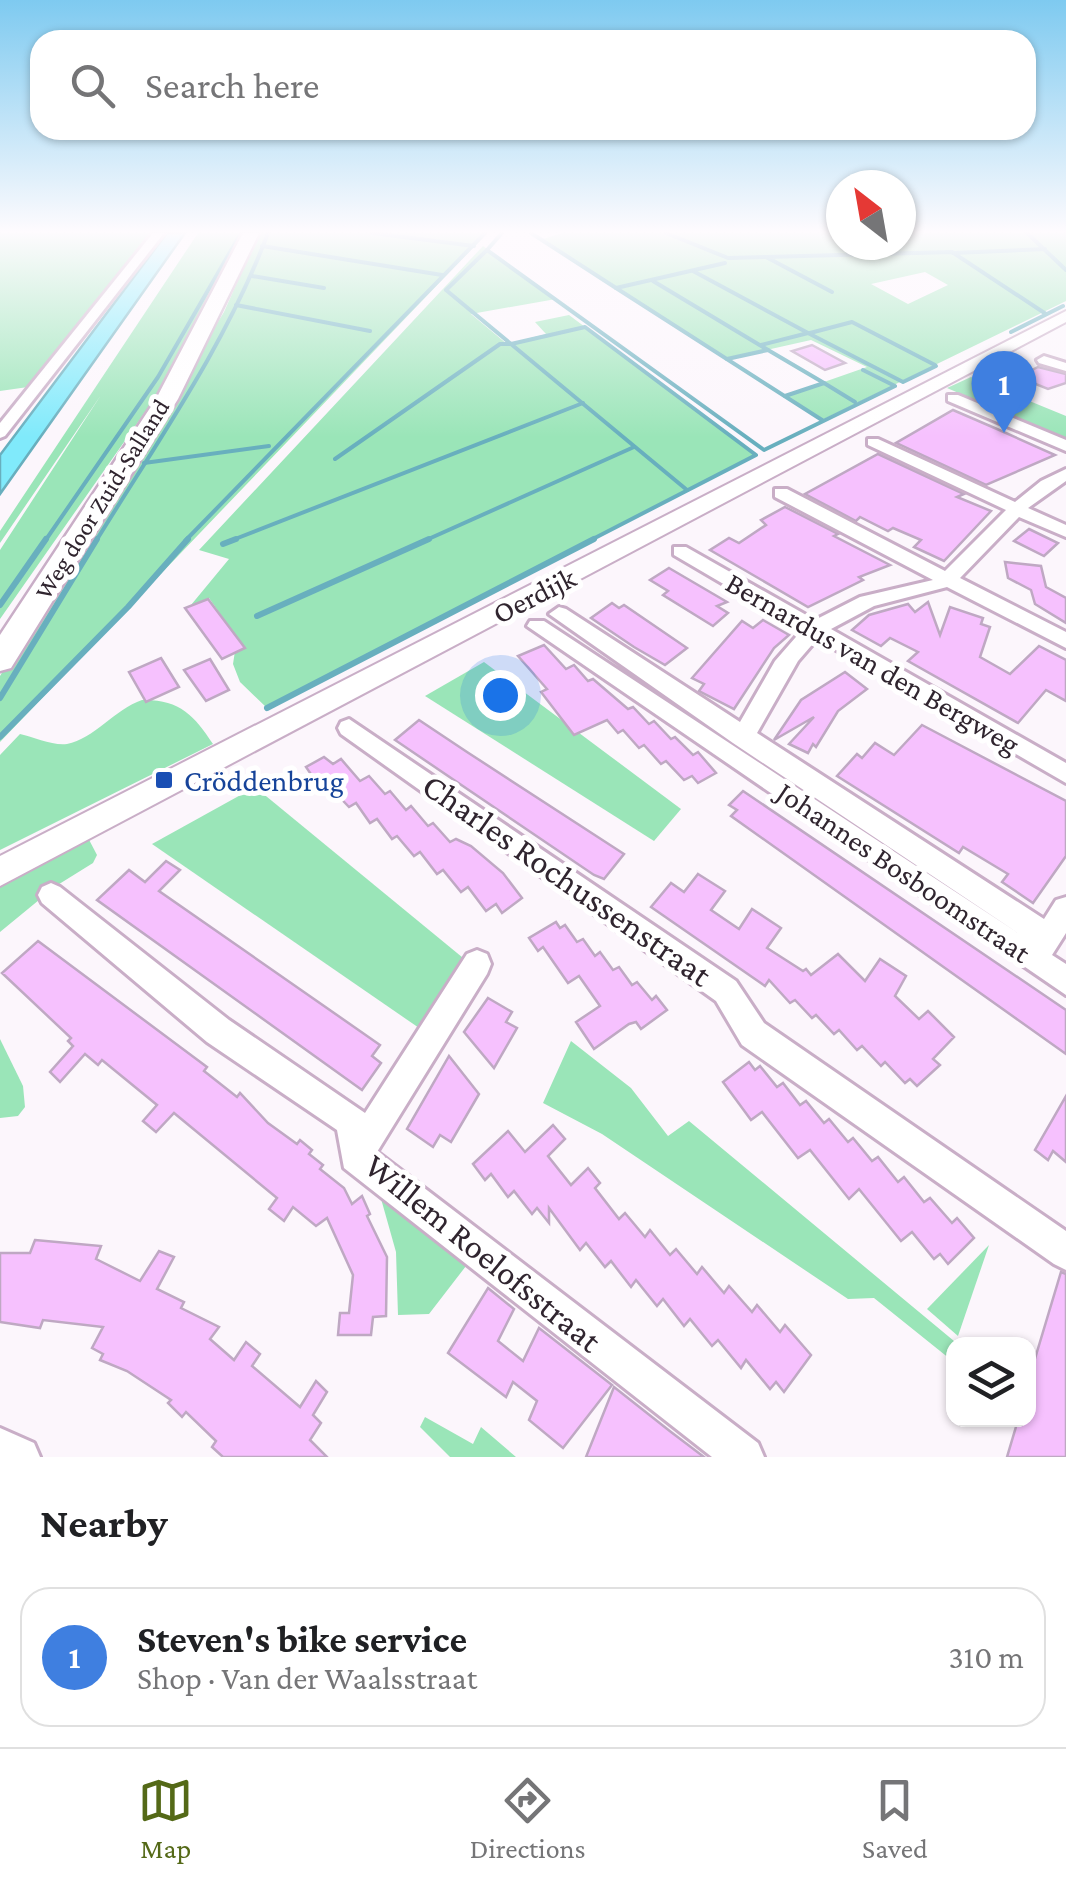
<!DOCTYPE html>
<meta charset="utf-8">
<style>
:root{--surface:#fff;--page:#f2f2f2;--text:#202124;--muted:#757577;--line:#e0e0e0;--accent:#546917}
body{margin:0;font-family:"Crimson Pro",serif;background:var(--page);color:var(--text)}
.controls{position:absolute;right:30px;bottom:30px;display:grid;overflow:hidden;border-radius:20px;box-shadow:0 2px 8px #0004}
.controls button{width:90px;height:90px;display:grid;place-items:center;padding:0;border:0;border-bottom:2px solid var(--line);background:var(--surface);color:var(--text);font:50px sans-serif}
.compass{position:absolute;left:826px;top:170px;width:90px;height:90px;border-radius:50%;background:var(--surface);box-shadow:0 2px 8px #0004;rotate:329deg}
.you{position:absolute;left:500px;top:695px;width:35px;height:35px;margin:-25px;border:8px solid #fff;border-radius:50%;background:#1a73e8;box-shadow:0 0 0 15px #1a73e833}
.badge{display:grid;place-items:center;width:65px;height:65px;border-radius:50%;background:var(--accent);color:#fff;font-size:32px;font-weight:700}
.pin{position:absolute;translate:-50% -82px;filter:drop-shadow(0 2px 5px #0008)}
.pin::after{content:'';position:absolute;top:52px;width:35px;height:30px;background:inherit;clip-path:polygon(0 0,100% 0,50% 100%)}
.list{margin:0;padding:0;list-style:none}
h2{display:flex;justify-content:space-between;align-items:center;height:130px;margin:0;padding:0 40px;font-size:42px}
h2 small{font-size:32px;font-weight:400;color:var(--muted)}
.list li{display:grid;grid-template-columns:65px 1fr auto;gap:30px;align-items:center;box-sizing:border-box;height:140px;margin:0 20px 20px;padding:0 20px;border:2px solid var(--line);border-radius:30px}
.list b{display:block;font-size:38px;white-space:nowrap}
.list p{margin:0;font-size:32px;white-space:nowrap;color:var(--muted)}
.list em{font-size:32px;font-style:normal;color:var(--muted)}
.icon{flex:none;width:55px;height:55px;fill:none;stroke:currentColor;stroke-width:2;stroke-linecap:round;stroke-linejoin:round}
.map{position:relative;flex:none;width:1066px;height:1457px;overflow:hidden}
.search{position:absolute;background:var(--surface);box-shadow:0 2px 8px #0004;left:30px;right:30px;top:30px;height:110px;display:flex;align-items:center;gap:25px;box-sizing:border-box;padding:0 35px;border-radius:30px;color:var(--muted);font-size:38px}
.sheet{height:290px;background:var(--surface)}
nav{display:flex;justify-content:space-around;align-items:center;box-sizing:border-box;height:140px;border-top:2px solid var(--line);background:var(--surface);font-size:28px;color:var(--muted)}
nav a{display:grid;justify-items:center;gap:5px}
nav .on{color:var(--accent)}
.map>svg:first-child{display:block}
.green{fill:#9ae5b8;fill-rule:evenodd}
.water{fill:#80eafb;stroke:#68afbe;stroke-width:2.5}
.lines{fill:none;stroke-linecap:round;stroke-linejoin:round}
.stream-far1{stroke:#68afbe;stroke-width:4}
.stream{stroke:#68afbe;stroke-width:6}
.building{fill:#f6c1fe;stroke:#bfa8c3;stroke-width:2.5}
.minor-casing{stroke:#c9aec7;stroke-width:6}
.tertiary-casing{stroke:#c9aec7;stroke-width:4}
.primary-casing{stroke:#c9aec7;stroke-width:5}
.minor{fill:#fff;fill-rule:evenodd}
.tertiary{fill:#fff;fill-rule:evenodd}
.primary{fill:#fff;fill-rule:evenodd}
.transit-dot{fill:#1a4fb4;stroke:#fff;stroke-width:4}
.labels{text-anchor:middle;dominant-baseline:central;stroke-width:10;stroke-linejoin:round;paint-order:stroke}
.far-street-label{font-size:25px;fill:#30252f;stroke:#fff}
.street-label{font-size:30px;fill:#30252f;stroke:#fff}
.transit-label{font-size:30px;fill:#164399;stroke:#fff;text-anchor:start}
.near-street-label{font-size:35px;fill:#30252f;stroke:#fff}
</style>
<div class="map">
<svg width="1066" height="1457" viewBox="0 0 1066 1457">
<rect width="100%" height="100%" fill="#fcf6fc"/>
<g class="green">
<polygon points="0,233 155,233 35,386 0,391"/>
<polygon points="198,233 246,233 164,385 0,619 0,550 101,395 0,543 0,531"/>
<polygon points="259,233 487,233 0,742 0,676 224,312"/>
<path d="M562,233H841V245H901V233H1066V301L822,420L784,396L867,367L811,340L727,359L540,240ZM925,272L948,285L908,304L871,284Z"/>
<polygon points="483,246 556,299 471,314 507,344 546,334 535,322 569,315 756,455 267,708 240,682 233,664 237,638 209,598 191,605 229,559 199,550"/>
<polygon points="971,377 1066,416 1066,439 947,388"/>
<polygon points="484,662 681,809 654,841 425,696"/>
<path d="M142,700C179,699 194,715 213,744L0,850V755L20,734C34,737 53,746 67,744C94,739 115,709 142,700Z"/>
<polygon points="255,787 468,962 422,1030 152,844"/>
<polygon points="86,834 97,855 93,863 56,886 0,932 0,879"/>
<polygon points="0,1039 23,1086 25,1107 18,1116 0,1118"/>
<polygon points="571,1041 631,1088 668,1136 689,1121 954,1341 950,1359 874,1298 848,1299 602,1134 543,1103"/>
<polygon points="378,1188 467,1257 466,1266 429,1314 398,1315 396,1252"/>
<polygon points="989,1245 958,1336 927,1309"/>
<polygon points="425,1417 473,1444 481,1427 516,1457 450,1457 420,1427"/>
</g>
<polygon class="water" points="167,233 185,233 0,494 0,455"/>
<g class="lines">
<g class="stream-far1">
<polyline points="372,233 474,246"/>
<polyline points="502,233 487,250 764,450 895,386 863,370"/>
<polyline points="531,233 616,288"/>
<polyline points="666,233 728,258 766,257"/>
<polyline points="1027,233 1066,270"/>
<polyline points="262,246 442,275"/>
<polyline points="487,250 446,290 511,344 585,327 756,455 589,541"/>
<polyline points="953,253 1045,249"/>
<polyline points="725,263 616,288 822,420"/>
<polyline points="693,271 808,333 761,345"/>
<polyline points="252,276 324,288"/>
<polyline points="653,281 768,350"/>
<polyline points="832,292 766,257 952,252 1046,314"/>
<polyline points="236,305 370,331"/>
<polyline points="1011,332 1063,306"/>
<polyline points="808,333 903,382 936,366"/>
<polyline points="810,333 852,322 935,365"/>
<polyline points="727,359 768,350 824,383"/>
<polyline points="785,396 824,383 855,402"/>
<polyline points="335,459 500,344 511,344 687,490"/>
<polyline points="144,463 269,446"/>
<polyline points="45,541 158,377 241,233"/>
<path d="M96,541C157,442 227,343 268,233"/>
<polyline points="185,541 485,233"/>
<polyline points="230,541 583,403"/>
<polyline points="424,541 634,447"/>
</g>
<g class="stream">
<polyline points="223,544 236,539"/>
<polyline points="0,605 46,539"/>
<polyline points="257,616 429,539"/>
<polyline points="0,698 97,539"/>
<polyline points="267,708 594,539"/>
<polyline points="0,737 128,607 188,539"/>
</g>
</g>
<g class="building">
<polygon points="812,345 845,363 825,370 792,351"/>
<polygon points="1038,367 1066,374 1066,383 1048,389 1018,377"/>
<polygon points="953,410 997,429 1055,455 986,485 896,443"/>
<polygon points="878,454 964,494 957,497 991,511 944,561 914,547 921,540 893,528 888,531 860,517 856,521 805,494"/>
<polygon points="785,507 838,534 834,536 890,565 859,577 863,580 808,607 710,550 729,538 739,543 766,525 761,520"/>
<polygon points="1029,529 1058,543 1044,556 1014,541"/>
<polygon points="1005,562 1041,566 1046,587 1066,598 1066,623 1035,604 1031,590 1008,578"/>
<polygon points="669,568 727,602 717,606 728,613 713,626 663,595 668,591 650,580"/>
<polygon points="208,599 245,648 222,659 185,608"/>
<polygon points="928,602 940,635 950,607 983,618 981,624 990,627 980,657 1010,674 1039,646 1066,660 1066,701 1046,690 1018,723 908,661 918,652 890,638 881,646 852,630 869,615 908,604 915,612"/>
<polygon points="612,603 619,608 624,605 687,648 665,665 634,647 591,618"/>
<polygon points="763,620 789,635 774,648 734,709 699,691 704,684 692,678 742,621 753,628"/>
<polygon points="544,645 566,669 574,665 588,681 593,679 628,709 633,707 649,724 654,721 671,739 675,737 693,755 698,752 716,773 698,783 692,776 684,780 666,761 661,764 644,745 639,748 623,730 618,733 607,720 574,735 541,692 547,689 518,656"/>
<polygon points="161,658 179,687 146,702 129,672"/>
<polygon points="210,659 229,690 206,701 184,670"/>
<polygon points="845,672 867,689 838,711 816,747 813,744 808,753 789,744 814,717 774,740 801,700"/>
<polygon points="419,720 467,752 624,854 604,879 594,875 395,740"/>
<polygon points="922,725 1066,801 1066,856 1033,903 1002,882 1008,874 963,847 959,853 837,776 857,754 862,758 875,743 894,755"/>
<polygon points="324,757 333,764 341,759 360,781 369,776 385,794 390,791 406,810 411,806 428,826 433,823 450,842 456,839 471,846 503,873 522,898 502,913 496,904 486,911 468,887 461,892 443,870 437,874 420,852 414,856 397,836 392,839 377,819 370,823 356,803 349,807 328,785 321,789 306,767"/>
<polygon points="743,791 1066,1010 1066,1054 731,816 737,810 729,805"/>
<polygon points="166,861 180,870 159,891 380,1045 372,1056 381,1063 362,1090 97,900 129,870 145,882"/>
<polygon points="698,874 725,891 711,910 739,929 752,909 781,928 767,948 803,971 806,969 811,975 838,954 865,981 880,959 906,976 895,996 919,1019 928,1011 954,1037 933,1059 940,1065 917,1086 910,1079 905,1083 885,1062 881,1066 862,1046 857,1050 839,1030 834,1034 816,1015 812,1018 795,1000 790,1003 769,980 765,986 651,907 671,883 684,892"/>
<polygon points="556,922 560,928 565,925 577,942 583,939 595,956 600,952 613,970 619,967 632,985 637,982 652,1000 656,996 667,1010 641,1029 636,1022 629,1024 594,1049 576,1022 600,1006 579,976 568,983 543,947 538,951 529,938"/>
<polygon points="38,941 207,1067 204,1071 237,1097 240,1093 268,1123 297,1144 300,1140 312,1150 309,1154 323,1165 320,1169 344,1188 352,1204 362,1196 370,1214 367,1216 387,1257 386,1316 373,1317 371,1335 338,1335 340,1313 349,1313 353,1275 327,1218 316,1226 293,1207 284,1221 269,1209 277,1198 174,1113 156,1132 143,1121 157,1105 102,1060 98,1065 85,1054 60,1082 50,1072 73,1046 68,1041 71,1038 2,973"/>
<polygon points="488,998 512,1012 506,1022 517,1028 494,1068 464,1032"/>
<polygon points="449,1056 479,1094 451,1142 440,1135 433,1147 407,1129"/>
<polygon points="749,1062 755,1070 760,1066 777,1087 783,1083 800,1105 806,1101 824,1123 829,1119 848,1142 853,1138 872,1161 878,1157 898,1182 904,1177 924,1202 930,1198 952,1223 957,1218 974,1238 948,1264 940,1254 934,1259 912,1232 901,1241 859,1189 849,1199 810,1150 798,1158 762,1112 751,1120 723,1082"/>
<polygon points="1066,1096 1066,1162 1053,1151 1048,1160 1035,1150"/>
<polygon points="553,1125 565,1139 548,1156 571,1185 588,1168 600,1183 595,1188 619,1219 625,1213 645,1237 650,1230 670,1255 676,1249 697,1274 702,1267 724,1293 729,1286 752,1312 757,1305 780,1332 785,1325 811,1355 784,1392 776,1382 770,1389 746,1360 741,1368 718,1340 712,1346 690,1319 684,1326 663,1299 657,1306 636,1280 631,1287 611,1261 605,1267 586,1243 580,1250 549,1208 549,1223 537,1208 532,1214 514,1191 508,1197 491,1174 485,1180 473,1164 508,1131 525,1152"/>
<polygon points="35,1240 101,1246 96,1259 140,1281 159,1251 174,1257 157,1289 184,1302 181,1308 219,1327 210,1339 234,1360 246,1342 260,1354 252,1366 300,1407 316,1381 327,1392 313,1415 321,1423 310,1440 327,1457 223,1457 212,1447 216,1441 186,1412 182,1417 168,1403 171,1400 127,1371 100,1360 103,1354 92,1348 103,1327 43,1320 40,1328 0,1322 0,1253 30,1253"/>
<polygon points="1061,1272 1066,1274 1066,1457 1007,1457 1018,1420 1028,1420 1028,1382"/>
<polygon points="488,1288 514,1309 498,1341 523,1361 539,1328 612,1385 563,1448 529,1420 537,1401 513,1382 506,1397 448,1353"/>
<polygon points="614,1387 671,1432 704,1457 586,1457"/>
</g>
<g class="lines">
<g class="minor-casing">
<g id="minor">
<polygon points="153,233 164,233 5,436 0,438 0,423"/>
<polygon points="1044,356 1066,363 1066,371 1039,363 1037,360"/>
<polygon points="948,395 958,395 1066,440 1066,451 948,401"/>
<polygon points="868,439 878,439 1015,502 1041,481 1066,469 1066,481 1028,508 1066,525 1066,537 1019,517 960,578 1066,632 1066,648 947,587 874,606 831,629 1066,763 1066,783 817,639 798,661 757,733 1044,919 1056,900 1066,897 1066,933 1052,955 1066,964 1066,995 527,626 530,621 544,621 1030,941 733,743 549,614 559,607 566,609 740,722 775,661 802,630 674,555 674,547 686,547 815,620 860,597 933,580 775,497 775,489 787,489 945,571 1006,510 868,445"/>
<polygon points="349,719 736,981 764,1023 1066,1231 1066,1270 1054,1264 742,1045 716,1001 341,734 338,728 341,722"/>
<polygon points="51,883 60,887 229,1020 365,1113 467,954 477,950 487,954 491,964 487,974 377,1152 758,1443 764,1457 712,1457 344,1168 337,1130 207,1042 42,903 38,895 42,887"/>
<polygon points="0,1428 34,1443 40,1457 0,1457"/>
</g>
</g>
<g class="tertiary-casing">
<polygon id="tertiary" points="1066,311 1066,322 0,886 0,856"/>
</g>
<g class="primary-casing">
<polygon id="primary" points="243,233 259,233 178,399 11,668 0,671 0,635 156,399"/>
</g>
<use href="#minor" class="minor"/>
<use href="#tertiary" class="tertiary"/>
<use href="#primary" class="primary"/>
</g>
<linearGradient id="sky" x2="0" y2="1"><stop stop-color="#7ecaf0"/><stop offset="0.53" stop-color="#fefbfe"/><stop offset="1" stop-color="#fefbfe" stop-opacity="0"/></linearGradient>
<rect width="1066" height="437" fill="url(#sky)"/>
<rect class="transit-dot" x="154" y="770" width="20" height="20" rx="5"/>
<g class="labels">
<g class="far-street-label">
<text transform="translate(102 499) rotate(-58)">Weg door Zuid-Salland</text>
</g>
<g class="street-label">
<text transform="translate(534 595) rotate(-27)">Oerdijk</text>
<text transform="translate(873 663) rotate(30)">Bernardus van den Bergweg</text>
<text transform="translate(904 872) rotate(34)">Johannes Bosboomstraat</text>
</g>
<g class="transit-label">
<text x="184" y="780">Cröddenbrug</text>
</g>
<g class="near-street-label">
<text transform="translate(567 880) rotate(35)">Charles Rochussenstraat</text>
<text transform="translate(483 1253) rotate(39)">Willem Roelofsstraat</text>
</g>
</g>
</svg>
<div class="controls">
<button><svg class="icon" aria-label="layers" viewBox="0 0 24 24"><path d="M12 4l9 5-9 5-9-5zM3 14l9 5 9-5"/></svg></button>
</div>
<svg class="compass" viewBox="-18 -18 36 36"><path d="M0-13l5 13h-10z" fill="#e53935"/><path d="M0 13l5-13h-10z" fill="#757577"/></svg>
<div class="you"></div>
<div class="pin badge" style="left:1004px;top:433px;background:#3f7fe0">1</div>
<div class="search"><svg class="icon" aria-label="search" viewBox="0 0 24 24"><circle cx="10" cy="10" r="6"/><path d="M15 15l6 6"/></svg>Search here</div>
</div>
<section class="sheet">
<h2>Nearby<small></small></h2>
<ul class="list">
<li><span class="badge" style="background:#3f7fe0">1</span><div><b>Steven's bike service</b><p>Shop · Van der Waalsstraat</p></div><em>310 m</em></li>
</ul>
</section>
<nav>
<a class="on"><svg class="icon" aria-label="map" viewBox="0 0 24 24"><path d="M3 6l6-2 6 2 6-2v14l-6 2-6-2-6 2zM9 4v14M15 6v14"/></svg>Map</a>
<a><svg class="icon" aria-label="directions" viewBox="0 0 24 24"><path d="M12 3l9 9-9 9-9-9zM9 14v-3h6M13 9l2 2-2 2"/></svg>Directions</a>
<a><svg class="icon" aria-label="saved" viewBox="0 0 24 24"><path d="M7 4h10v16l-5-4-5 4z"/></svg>Saved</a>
</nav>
